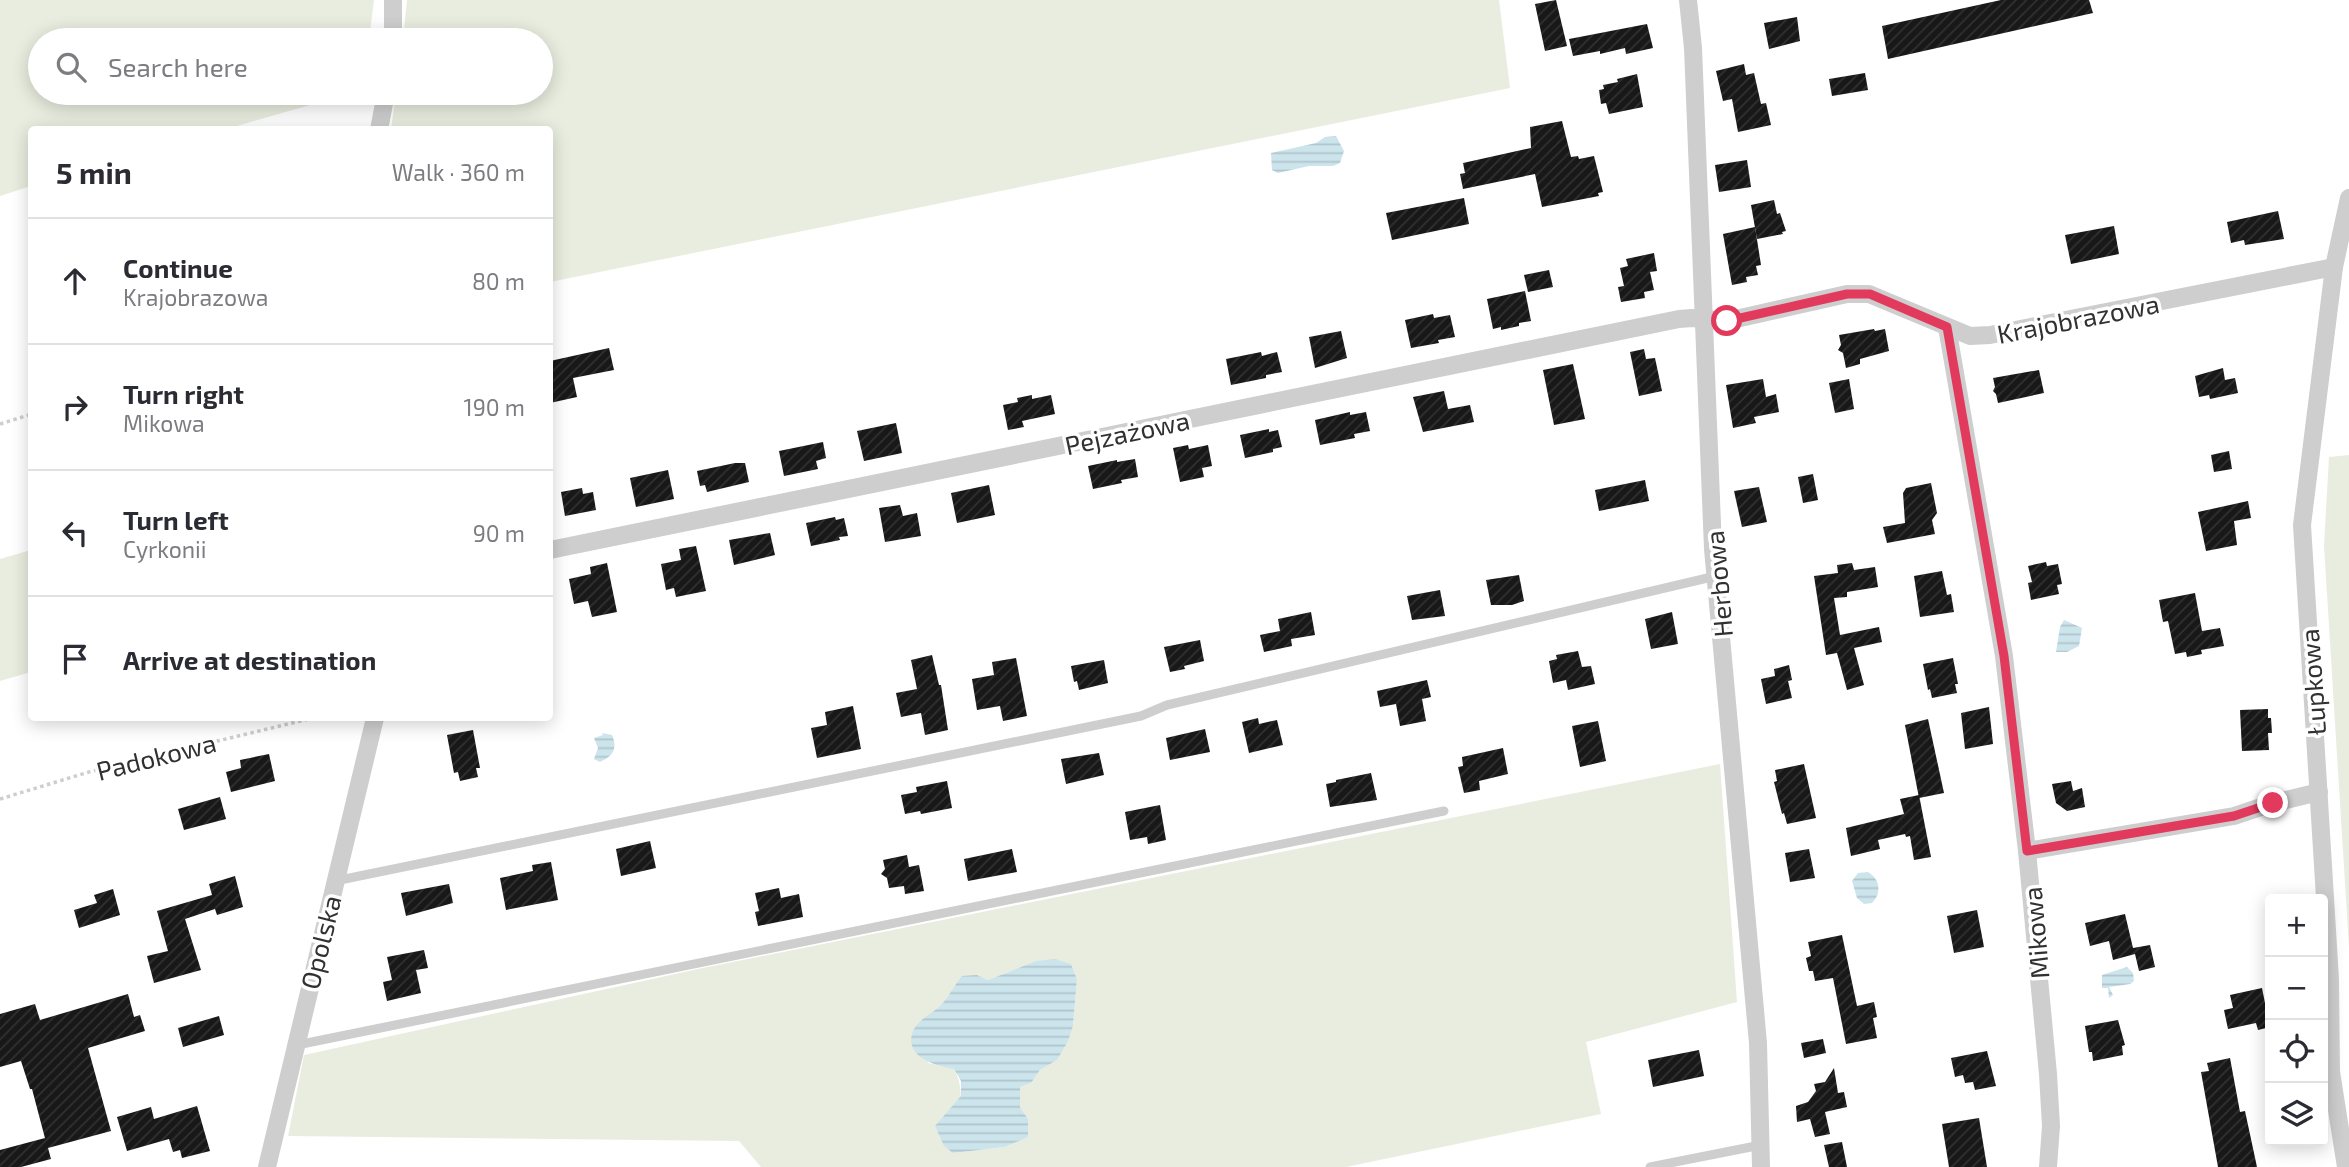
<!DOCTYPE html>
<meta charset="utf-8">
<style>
:root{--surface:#fff;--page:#f7f7f7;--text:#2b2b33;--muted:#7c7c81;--line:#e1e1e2}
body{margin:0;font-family:"Exo 2",sans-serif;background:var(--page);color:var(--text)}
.controls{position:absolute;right:21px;bottom:21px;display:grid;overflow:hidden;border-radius:7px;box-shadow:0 4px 18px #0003}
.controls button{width:63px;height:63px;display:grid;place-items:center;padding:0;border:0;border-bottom:2px solid var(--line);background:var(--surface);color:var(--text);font:35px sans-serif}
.stop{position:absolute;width:21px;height:21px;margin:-16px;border:5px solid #e13a5d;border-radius:50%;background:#fff}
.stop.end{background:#e13a5d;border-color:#fff;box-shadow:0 2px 7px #0008}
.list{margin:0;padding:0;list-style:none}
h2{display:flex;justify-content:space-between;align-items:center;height:91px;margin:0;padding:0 28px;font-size:30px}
h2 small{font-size:23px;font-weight:400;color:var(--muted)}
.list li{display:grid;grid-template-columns:46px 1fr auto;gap:21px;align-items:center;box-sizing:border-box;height:126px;padding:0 28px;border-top:2px solid var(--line)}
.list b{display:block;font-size:26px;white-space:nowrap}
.list p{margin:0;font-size:23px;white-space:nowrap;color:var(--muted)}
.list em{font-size:23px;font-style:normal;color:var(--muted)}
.icon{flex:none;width:38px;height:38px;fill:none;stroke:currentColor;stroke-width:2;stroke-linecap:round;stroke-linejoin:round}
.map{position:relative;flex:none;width:2349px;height:1167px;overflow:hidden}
.search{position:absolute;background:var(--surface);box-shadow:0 4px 18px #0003;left:28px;top:28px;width:525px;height:77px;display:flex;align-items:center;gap:18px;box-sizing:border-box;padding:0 24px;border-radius:38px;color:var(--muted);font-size:26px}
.panel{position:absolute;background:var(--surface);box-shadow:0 4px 18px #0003;left:28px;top:126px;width:525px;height:595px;border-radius:7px}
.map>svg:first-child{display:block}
.green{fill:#e9eddf;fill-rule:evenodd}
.water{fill:url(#water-rules)}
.building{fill:url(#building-hatch)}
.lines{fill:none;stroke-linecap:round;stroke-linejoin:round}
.path{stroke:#cecece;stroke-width:3.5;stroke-dasharray:3.5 3.5;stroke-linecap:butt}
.lane{stroke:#cecece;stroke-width:9}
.street{stroke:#cecece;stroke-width:18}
.route{stroke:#e13a5d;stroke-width:9}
.labels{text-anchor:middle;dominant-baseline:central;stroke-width:7;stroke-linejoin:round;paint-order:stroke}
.street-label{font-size:26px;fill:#313131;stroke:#fff}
</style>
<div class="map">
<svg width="2349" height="1167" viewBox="0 0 2349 1167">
<defs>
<pattern id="water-rules" width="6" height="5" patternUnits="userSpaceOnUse" patternTransform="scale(1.75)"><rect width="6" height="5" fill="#cce4ec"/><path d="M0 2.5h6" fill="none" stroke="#b0c4cb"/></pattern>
<pattern id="building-hatch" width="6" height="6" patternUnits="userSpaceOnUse" patternTransform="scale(1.75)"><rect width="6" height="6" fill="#181818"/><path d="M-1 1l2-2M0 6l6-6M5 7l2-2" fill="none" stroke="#313131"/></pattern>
</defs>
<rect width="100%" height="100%" fill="#fff"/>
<g class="green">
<polygon points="0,0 374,0 369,40 40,40 40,93 352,93 226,129 32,130 31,186 0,196"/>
<polygon points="407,0 1499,0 1510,88 550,282 550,130 391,129 396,93 541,93 541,40 403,40"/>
<polygon points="2349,455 2349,947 2324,546 2329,457"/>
<polygon points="31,550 31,672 0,681 0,559"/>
<path d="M1720,764L1737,1002L1586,1042L1601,1114L1346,1167H761L739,1141L288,1136L304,1055L698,969ZM1037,961L1071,964L1077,979L1073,1026L1057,1060L1040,1070L1031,1083L1020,1087V1107L1028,1119L1027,1137L1005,1147L953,1153C957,1126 968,1094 954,1069L928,1063L930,1015L977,975L988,980Z"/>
</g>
<g class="water">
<polygon points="1336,136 1344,151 1340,163 1333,166 1309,166 1278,173 1272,170 1271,153 1316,143 1325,137"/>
<polygon points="2064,620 2082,628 2079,646 2067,652 2056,652 2060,627"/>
<path d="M602,733L612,735C618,749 613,756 600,762L594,759L598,748L594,738L603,735Z"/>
<path d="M1868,872C1880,879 1882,893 1872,903L1864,904L1857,898L1852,881L1858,873Z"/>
<path d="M1055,959L1071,964L1077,979L1073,1026L1068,1041L1057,1060L1040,1070L1031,1083L1020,1087V1107L1028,1119V1137L1005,1147L953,1153L944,1146L935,1126L961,1096V1081L954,1069C935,1066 901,1056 914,1029C919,1019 935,1012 943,1003C950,995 955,984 962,976L977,975L988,980L1036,961Z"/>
<polygon points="2127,967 2133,973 2134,981 2130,984 2109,987 2113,995 2109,998 2108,988 2102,988 2102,975"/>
</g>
<g class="building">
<polygon points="1556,0 1567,46 1545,51 1535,4"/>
<polygon points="2001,0 2089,0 2093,13 1888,59 1882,26"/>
<polygon points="1797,17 1800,41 1769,49 1764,23"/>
<polygon points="1647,24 1653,48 1626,54 1625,48 1600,54 1600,51 1573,56 1569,39"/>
<polygon points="1744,64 1746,75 1754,73 1761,104 1766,103 1771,125 1738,132 1732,99 1723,101 1716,71"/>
<polygon points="1865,73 1868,90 1832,96 1829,79"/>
<polygon points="1637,74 1643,107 1609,114 1606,103 1601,104 1599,90 1604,89 1603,85 1618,82 1617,79"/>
<polygon points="1562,121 1571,157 1578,156 1579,159 1594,156 1603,192 1598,193 1599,196 1542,207 1535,174 1463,189 1460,174 1465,173 1463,163 1531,148 1530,127"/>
<polygon points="1747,160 1751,187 1719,192 1715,165"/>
<polygon points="1464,198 1469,224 1392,240 1386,213"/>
<polygon points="1774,200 1777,214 1780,213 1786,231 1782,232 1783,234 1757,239 1751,205"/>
<polygon points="2278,211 2284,239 2245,245 2244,240 2231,243 2227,222"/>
<polygon points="2114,226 2119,254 2071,264 2065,235"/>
<polygon points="1755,227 1761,265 1756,266 1758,275 1746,277 1747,282 1732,285 1723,234"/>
<polygon points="1654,253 1657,271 1650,272 1654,290 1644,292 1645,298 1621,302 1618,287 1624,286 1620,268 1628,266 1626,259"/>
<polygon points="1549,270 1553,287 1528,292 1524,275"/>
<polygon points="1525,291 1531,321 1519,323 1519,326 1501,330 1501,327 1493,329 1487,299"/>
<polygon points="1433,314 1434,318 1450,315 1455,337 1438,340 1439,343 1411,348 1405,320"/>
<polygon points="1874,329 1875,331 1885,329 1889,351 1860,359 1860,364 1846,368 1843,353 1838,350 1841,345 1839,335"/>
<polygon points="1341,331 1347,358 1315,368 1309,337"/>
<polygon points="609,348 614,370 573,378 577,397 550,403 550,361"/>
<polygon points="1644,349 1646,359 1655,358 1662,391 1639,396 1630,352"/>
<polygon points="1261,352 1262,356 1277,352 1282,372 1266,375 1266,378 1231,385 1226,359"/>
<polygon points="1573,364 1585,419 1554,425 1543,370"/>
<polygon points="2223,368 2225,380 2235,378 2238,393 2210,399 2209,395 2199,397 2195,376"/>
<polygon points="2039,370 2044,393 1998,403 1996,394 1993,391 1995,387 1993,378"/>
<polygon points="1763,379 1766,397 1776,394 1779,412 1754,417 1756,423 1733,428 1726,385"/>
<polygon points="1849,379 1854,409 1835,413 1829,383"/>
<polygon points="1444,391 1448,409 1470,405 1474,422 1423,432 1413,397"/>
<polygon points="1032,395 1032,399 1051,395 1055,414 1022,421 1024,427 1008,430 1003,405 1018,402 1017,398"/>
<polygon points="1350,412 1350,415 1366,412 1370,431 1354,434 1355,438 1320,445 1315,420"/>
<polygon points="896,423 902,453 864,461 857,431"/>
<polygon points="1269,429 1269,432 1278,430 1282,447 1273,449 1273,452 1245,458 1240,435"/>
<polygon points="823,442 826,458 816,461 818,469 784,476 779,451"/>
<polygon points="1188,445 1189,449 1208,445 1212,466 1202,468 1204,477 1180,482 1173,448"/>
<polygon points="2229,451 2232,469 2214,472 2211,455"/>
<polygon points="1135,459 1138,477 1121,480 1122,483 1093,489 1088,466 1117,460 1117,462"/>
<polygon points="735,463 745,463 749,482 707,492 705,485 700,486 697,471"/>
<polygon points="668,470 674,499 636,507 630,478"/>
<polygon points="1813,474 1818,500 1803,503 1798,477"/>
<polygon points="1645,480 1649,501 1599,511 1595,490"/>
<polygon points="1931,483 1937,513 1932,520 1935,534 1887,543 1883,527 1905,523 1903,493 1906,488"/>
<polygon points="989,485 995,515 957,523 951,493"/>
<polygon points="1759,487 1767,522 1742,527 1734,491"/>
<polygon points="582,488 583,494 593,492 596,510 565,516 561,492"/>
<polygon points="2248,501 2251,518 2234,521 2237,545 2206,551 2198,512"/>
<polygon points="900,505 903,516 917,513 921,536 885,542 879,508"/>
<polygon points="835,517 836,520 844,518 848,536 839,537 840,540 811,546 806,523"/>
<polygon points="770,533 775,555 734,565 729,540"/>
<polygon points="696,546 706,591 676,597 674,588 666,590 661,564 681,560 679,549"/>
<polygon points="2046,562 2047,566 2058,564 2062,584 2057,585 2059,594 2031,600 2028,583 2032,582 2028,566"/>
<polygon points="607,563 617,612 592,617 588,601 574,604 569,579 591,574 590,567"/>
<polygon points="1852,563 1854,570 1875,567 1878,587 1847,592 1847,597 1834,598 1840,635 1879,627 1882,642 1854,648 1864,685 1847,690 1837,653 1826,655 1814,576 1838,573 1837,565"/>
<polygon points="1942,571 1947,595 1951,594 1954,612 1920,617 1914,576"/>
<polygon points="1519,575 1524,601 1512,605 1491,605 1486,580"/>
<polygon points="1440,590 1445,616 1412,620 1407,596"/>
<polygon points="2195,593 2202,631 2220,628 2224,646 2201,650 2202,654 2187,657 2186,652 2175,654 2168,621 2163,622 2159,600"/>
<polygon points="1311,612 1315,635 1291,639 1292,646 1264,652 1260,635 1280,631 1278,619"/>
<polygon points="1672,612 1678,644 1651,649 1645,619"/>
<polygon points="1200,640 1204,661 1184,666 1185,669 1170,672 1164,647"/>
<polygon points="1578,651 1582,667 1591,666 1595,684 1568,690 1566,680 1553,683 1549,661 1557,659 1556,655"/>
<polygon points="932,655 939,685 941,685 948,730 925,735 921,713 901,717 896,693 917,689 911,660"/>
<polygon points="1016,658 1027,716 1003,721 1000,706 977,710 972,679 994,675 992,662"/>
<polygon points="1953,658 1958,684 1955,684 1957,693 1932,698 1930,689 1928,690 1923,664"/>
<polygon points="1104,660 1108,683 1079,690 1077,681 1074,682 1071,666"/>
<polygon points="1789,665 1792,680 1788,681 1792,698 1766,704 1761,679 1775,676 1774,669"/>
<polygon points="1427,680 1431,697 1422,699 1426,721 1400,726 1396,704 1380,707 1377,691"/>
<polygon points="853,706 861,749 817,758 811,728 827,725 825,712"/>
<polygon points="1989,707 1993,744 1965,749 1961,713"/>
<polygon points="2268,709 2268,718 2271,718 2272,733 2268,733 2269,750 2242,751 2240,710"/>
<polygon points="1258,718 1259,724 1277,720 1283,745 1249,753 1242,722"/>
<polygon points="1928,719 1944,793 1919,798 1905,725"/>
<polygon points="1598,721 1606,761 1580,767 1572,726"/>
<polygon points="1205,729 1210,752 1170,760 1166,738"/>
<polygon points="473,730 480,768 476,768 478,777 460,781 458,772 454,773 447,735"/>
<polygon points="1503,748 1508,774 1479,781 1480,790 1464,793 1458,767 1463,766 1462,757"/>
<polygon points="1099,753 1104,775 1066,784 1061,759"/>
<polygon points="269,754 275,781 231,792 226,772 241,768 240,760"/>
<polygon points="1804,764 1816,818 1787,824 1784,813 1782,814 1774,782 1777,781 1775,770"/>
<polygon points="1371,773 1377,800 1330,807 1326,784 1336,782 1336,780"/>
<polygon points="947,781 952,808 921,814 920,811 905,814 901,795 917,792 916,787"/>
<polygon points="2071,781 2073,791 2082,788 2085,807 2067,811 2056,803 2052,784"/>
<polygon points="1919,795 1931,857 1914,860 1910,836 1906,837 1905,834 1878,840 1880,849 1851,856 1846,828 1904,814 1900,799"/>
<polygon points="220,797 226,819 184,830 178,809"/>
<polygon points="1160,805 1166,840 1148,844 1147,837 1130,840 1125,812"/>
<polygon points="650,841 656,868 621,876 616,849"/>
<polygon points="1012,849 1017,872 968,881 964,859"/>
<polygon points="1809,849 1815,878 1790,882 1785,853"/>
<polygon points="907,855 909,867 919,865 924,891 905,894 904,886 889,888 887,878 881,874 885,869 883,860"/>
<polygon points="551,862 558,900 506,910 500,878 533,871 532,865"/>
<polygon points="235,876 243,907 217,915 215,909 185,919 201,970 154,983 147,956 168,951 157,911 212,895 209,884"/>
<polygon points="449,884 453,903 406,916 401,893"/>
<polygon points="779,888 781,898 799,894 803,917 758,926 755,912 759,911 755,893"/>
<polygon points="113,889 120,915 79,928 74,910 97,903 94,895"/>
<polygon points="1977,910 1984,947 1954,953 1947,916"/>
<polygon points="2125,914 2133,948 2150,945 2155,967 2139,971 2135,954 2113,960 2109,941 2090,946 2085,923"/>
<polygon points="1842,935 1857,1006 1874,1002 1877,1017 1873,1018 1877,1038 1846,1044 1833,978 1815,981 1813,971 1809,971 1806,958 1811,956 1808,942"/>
<polygon points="424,950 428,968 416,970 421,993 387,1001 383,982 392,980 387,957"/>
<polygon points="2262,988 2266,1008 2270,1007 2270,1027 2258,1030 2256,1023 2228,1029 2224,1010 2233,1008 2230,995"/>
<polygon points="128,994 134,1017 140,1015 145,1031 88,1048 111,1131 48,1148 51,1159 21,1167 0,1167 0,1150 45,1138 46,1142 32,1089 30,1089 21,1061 0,1067 0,1014 35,1004 40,1020"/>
<polygon points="219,1016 224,1035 183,1047 178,1028"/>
<polygon points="2118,1020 2125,1045 2122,1046 2123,1055 2093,1061 2092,1052 2089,1052 2085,1026"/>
<polygon points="1823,1039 1826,1053 1804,1058 1801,1043"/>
<polygon points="1699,1050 1704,1076 1653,1087 1648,1060"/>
<polygon points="1987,1051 1996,1086 1975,1090 1973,1082 1965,1083 1963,1075 1955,1077 1951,1058"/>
<polygon points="2230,1058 2240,1112 2245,1111 2257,1167 2218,1167 2201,1072 2209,1071 2207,1063"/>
<polygon points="1834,1068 1838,1093 1844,1092 1847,1107 1825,1112 1830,1134 1815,1137 1810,1119 1797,1122 1796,1106 1808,1102 1816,1091 1814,1084 1825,1082"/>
<polygon points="197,1106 210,1151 182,1158 180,1150 173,1152 169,1139 127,1151 117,1117 151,1107 154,1119"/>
<polygon points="1979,1118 1987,1167 1949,1167 1942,1124"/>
<polygon points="1842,1142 1847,1167 1829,1167 1824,1145"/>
</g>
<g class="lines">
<g class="path">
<polyline points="0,424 32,414"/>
<polyline points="0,799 89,772 313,718"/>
</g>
<g class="lane">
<polyline points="335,881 1141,716 1167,705 1716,576"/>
<polyline points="297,1045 1444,811"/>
<polyline points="1650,1167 1761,1145"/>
</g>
<g class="street">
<polyline points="1688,0 1693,48 1713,549 1758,1043 1761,1167"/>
<polyline points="393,40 393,0"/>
<polyline points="379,130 386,93"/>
<polyline points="1947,327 2004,656 2027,851 2048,1074 2051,1126 2048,1167"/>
<polyline points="550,550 1679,319 1692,318 1727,321 1847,294 1869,294 1970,336 1990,335 2334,267"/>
<polyline points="2027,851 2234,816 2273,803 2319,792"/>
<polyline points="267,1167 375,718"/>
<polyline points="2346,1167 2331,1072 2330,979 2302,525 2334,267 2349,198"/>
</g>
</g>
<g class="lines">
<polyline class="route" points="1727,321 1847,294 1870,294 1947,327 2004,656 2027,851 2234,816 2273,803"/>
</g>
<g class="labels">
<g class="street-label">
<text transform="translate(2078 318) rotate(-11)">Krajobrazowa</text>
<text transform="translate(1127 432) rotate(-12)">Pejzażowa</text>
<text transform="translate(1718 584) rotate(-95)">Herbowa</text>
<text transform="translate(2312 682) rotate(-94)">Łupkowa</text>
<text transform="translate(156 756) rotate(-14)">Padokowa</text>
<text transform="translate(2035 933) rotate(-95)">Mikowa</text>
<text transform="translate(320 942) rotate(-76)">Opolska</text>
</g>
</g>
</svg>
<div class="controls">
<button>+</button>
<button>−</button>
<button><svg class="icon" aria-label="locate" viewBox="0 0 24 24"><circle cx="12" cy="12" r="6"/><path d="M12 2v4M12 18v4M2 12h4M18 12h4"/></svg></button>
<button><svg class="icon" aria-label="layers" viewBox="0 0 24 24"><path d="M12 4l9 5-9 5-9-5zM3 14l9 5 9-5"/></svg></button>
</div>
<div class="stop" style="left:1727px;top:321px"></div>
<div class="stop end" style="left:2273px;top:803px"></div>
<div class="search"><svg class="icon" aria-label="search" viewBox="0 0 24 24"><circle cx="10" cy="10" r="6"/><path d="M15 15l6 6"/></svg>Search here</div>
<section class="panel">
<h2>5 min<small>Walk · 360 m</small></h2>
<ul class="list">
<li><svg class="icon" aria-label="ahead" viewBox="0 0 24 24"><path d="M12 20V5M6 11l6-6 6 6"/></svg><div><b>Continue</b><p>Krajobrazowa</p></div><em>80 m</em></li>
<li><svg class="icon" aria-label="right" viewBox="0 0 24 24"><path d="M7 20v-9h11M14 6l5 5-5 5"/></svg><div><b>Turn right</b><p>Mikowa</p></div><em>190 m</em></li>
<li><svg class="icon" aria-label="left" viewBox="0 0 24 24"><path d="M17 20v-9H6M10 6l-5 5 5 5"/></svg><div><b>Turn left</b><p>Cyrkonii</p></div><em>90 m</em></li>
<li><svg class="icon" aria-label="arrive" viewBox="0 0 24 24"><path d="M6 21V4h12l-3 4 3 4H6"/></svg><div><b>Arrive at destination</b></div></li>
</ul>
</section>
</div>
